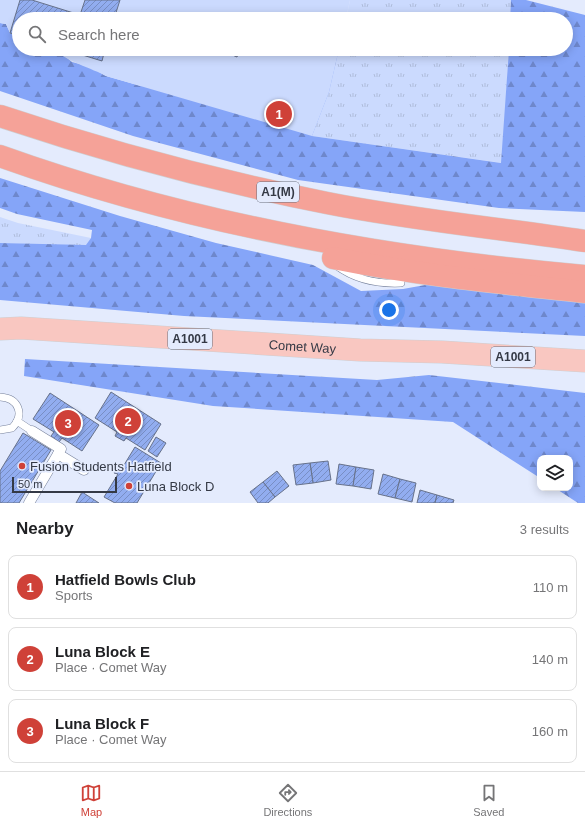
<!DOCTYPE html>
<meta charset="utf-8">
<style>
:root{--surface:#fff;--page:#f2f2f2;--text:#202124;--muted:#757577;--line:#e0e0e0;--accent:#cf4138}
body{margin:0;font-family:Arial,sans-serif;background:var(--page);color:var(--text)}
.controls{position:absolute;right:12px;bottom:12px;display:grid;overflow:hidden;border-radius:8px;box-shadow:0 2px 10px #0003}
.controls button{width:36px;height:36px;display:grid;place-items:center;padding:0;border:0;border-bottom:1px solid var(--line);background:var(--surface);color:var(--text);font:20px sans-serif}
.scale{position:absolute;left:12px;bottom:10px;width:105px;box-sizing:border-box;padding-left:4px;border:2px solid #343945;border-top:0;font-size:11px;line-height:14px;white-space:nowrap;color:#343945;-webkit-text-stroke:3px #e4ebfd;paint-order:stroke}
.you{position:absolute;left:389px;top:310px;width:14px;height:14px;margin:-10px;border:3px solid #fff;border-radius:50%;background:#1a73e8;box-shadow:0 0 0 6px #1a73e833}
.badge{display:grid;place-items:center;width:26px;height:26px;border-radius:50%;background:var(--accent);color:#fff;font-size:13px;font-weight:700}
.pin{position:absolute;translate:-50% -50%;border:2px solid #fff;box-shadow:0 1px 4px #0006}
.list{margin:0;padding:0;list-style:none}
h2{display:flex;justify-content:space-between;align-items:center;height:52px;margin:0;padding:0 16px;font-size:17px}
h2 small{font-size:13px;font-weight:400;color:var(--muted)}
.list li{display:grid;grid-template-columns:26px 1fr auto;gap:12px;align-items:center;box-sizing:border-box;height:64px;margin:0 8px 8px;padding:0 8px;border:1px solid var(--line);border-radius:8px}
.list b{display:block;font-size:15px;white-space:nowrap}
.list p{margin:0;font-size:13px;white-space:nowrap;color:var(--muted)}
.list em{font-size:13px;font-style:normal;color:var(--muted)}
.icon{flex:none;width:22px;height:22px;fill:none;stroke:currentColor;stroke-width:2;stroke-linecap:round;stroke-linejoin:round}
.map{position:relative;flex:none;width:585px;height:503px;overflow:hidden}
.search{position:absolute;background:var(--surface);box-shadow:0 2px 10px #0003;left:12px;right:12px;top:12px;height:44px;display:flex;align-items:center;gap:10px;box-sizing:border-box;padding:0 14px;border-radius:22px;color:var(--muted);font-size:15px}
.sheet{height:268px;background:var(--surface)}
nav{display:flex;justify-content:space-around;align-items:center;box-sizing:border-box;height:56px;border-top:1px solid var(--line);background:var(--surface);font-size:11px;color:var(--muted)}
nav a{display:grid;justify-items:center;gap:2px}
nav .on{color:var(--accent)}
.map>svg:first-child{display:block}
.grass{fill:url(#grass-tufts)}
.forest{fill:url(#forest-firs)}
.pitch{fill:#cbdafe}
.building{fill:url(#building-hatch);stroke:#67728b}
.lines{fill:none;stroke-linecap:round;stroke-linejoin:round}
.service-casing{stroke:#77829c;stroke-width:8}
.pedestrian-casing{stroke:#77829c;stroke-width:11}
.primary-casing{stroke:#cecfd2;stroke-width:23}
.motorway-casing{stroke:#cecfd2;stroke-width:23}
.service{stroke:#fff;stroke-width:7}
.pedestrian{stroke:#fff;stroke-width:10}
.primary{stroke:#f9c7c1;stroke-width:22}
.motorway{stroke:#f5a298;stroke-width:22}
.poi-dot{fill:#cf4138;stroke:#e4ebfd;stroke-width:1.5}
.labels{text-anchor:middle;dominant-baseline:central;stroke-width:3.5;stroke-linejoin:round;paint-order:stroke}
.shield{fill:#e4ebfd;stroke:#696e7c;stroke-width:1}
.shield-label{font-size:12px;font-weight:bold;fill:#343945}
.street-label{font-size:13px;fill:#343945;stroke:#e4ebfd}
.poi-label{font-size:13px;fill:#343945;stroke:#e4ebfd;text-anchor:start}
</style>
<div class="map">
<svg width="585" height="503" viewBox="0 0 585 503">
<defs>
<pattern id="grass-tufts" width="24" height="20" patternUnits="userSpaceOnUse"><rect width="24" height="20" fill="#cbdafe"/><path d="M3 7l-1-3M5 7V3M7 7l1-3M15 17l-1-3M17 17v-4M19 17l1-3" fill="none" stroke="#afbcdb"/></pattern>
<pattern id="forest-firs" width="22" height="20" patternUnits="userSpaceOnUse"><rect width="22" height="20" fill="#85a5f8"/><path d="M5 1l3.5 6h-7zM16 11l3.5 6h-7z" fill="#6e87cb"/></pattern>
<pattern id="building-hatch" width="6" height="6" patternUnits="userSpaceOnUse"><rect width="6" height="6" fill="#92adf0"/><path d="M-1 1l2-2M0 6l6-6M5 7l2-2" fill="none" stroke="#788ec4"/></pattern>
</defs>
<rect width="100%" height="100%" fill="#e4ebfd"/>
<g class="grass">
<polygon points="350,0 511,0 510,19 346,19"/>
<polygon points="339,49 509,49 502,163 312,136 329,92"/>
<polygon points="0,217 18,223 91,238 87,245 77,246 0,243"/>
</g>
<g class="forest">
<polygon points="511,0 526,0 585,15 585,212 499,208 298,180 133,136 0,91 0,23 6,24 10,33 19,35 19,49 56,49 72,62 91,67 106,76 141,86 339,49 329,92 312,136 501,163 509,49 566,49 566,19 510,19"/>
<polygon points="0,178 120,216 216,243 313,265 361,291 403,289 436,283 585,298 585,336 184,316 0,300 0,243 86,245 91,238 92,230 17,214 0,208"/>
<polygon points="25,359 377,380 429,375 585,393 585,503 578,503 555,488 570,488 570,458 540,458 540,478 453,422 213,406 24,376"/>
</g>
<g class="pitch">
<polygon points="0,0 350,0 346,19 19,19 19,35 10,33 6,24 0,23"/>
<path d="M56,49H339L329,92L312,136L106,76C94,69 62,60 56,49Z"/>
</g>
<g class="building">
<polygon points="20,0 32,0 80,15 85,0 120,0 114,19 19,19 19,35 10,33"/>
<polygon points="63,49 105,49 102,61"/>
<polygon points="232,49 240,49 237,57 230,54"/>
<polygon points="111,392 161,424 145,450 126,438 124,441 115,436 117,432 95,418"/>
<polygon points="50,393 99,425 82,451 62,438 59,442 51,436 54,432 33,419"/>
<polygon points="23,433 51,450 19,503 0,503 0,471"/>
<polygon points="156,437 166,443 157,457 148,451"/>
<polygon points="135,447 161,463 137,503 115,503 104,497 118,474 114,473 120,463 124,465"/>
<polygon points="328,461 331,480 313,483 310,463"/>
<polygon points="310,463 313,483 296,485 293,465"/>
<polygon points="339,464 356,467 353,486 336,484"/>
<polygon points="356,467 374,470 371,489 353,486"/>
<polygon points="277,471 289,486 275,497 263,482"/>
<polygon points="383,474 400,479 395,498 378,494"/>
<polygon points="400,479 416,483 412,502 395,498"/>
<polygon points="263,482 275,497 268,503 258,503 250,492"/>
<polygon points="420,490 437,495 435,503 417,503"/>
<polygon points="82,492 99,503 76,503"/>
<polygon points="437,495 454,500 453,503 435,503"/>
</g>
<g class="lines">
<g class="service-casing">
<g id="service">
<path d="M337,266C356,280 378,284 401,283"/>
<path d="M0,397C19,398 25,415 12,428L0,430"/>
<polyline points="17,421 32,431"/>
</g>
</g>
<g class="pedestrian-casing">
<g id="pedestrian">
<polyline points="58,454 84,470"/>
<polyline points="29,503 61,449 32,431"/>
</g>
</g>
<g class="primary-casing">
<g id="primary">
<path id="s1" d="M0,329L21,328L360,350L442,352L585,361"/>
</g>
</g>
<g class="motorway-casing">
<g id="motorway">
<path d="M0,116C107,152 217,181 327,203C412,220 499,228 585,241"/>
<path d="M0,156C187,223 387,259 585,276"/>
<path d="M333,258C417,275 501,283 585,292"/>
</g>
</g>
<use href="#service" class="service"/>
<use href="#pedestrian" class="pedestrian"/>
<use href="#primary" class="primary"/>
<use href="#motorway" class="motorway"/>
</g>
<g class="poi-dot">
<circle cx="22" cy="466" r="4"/>
<circle cx="129" cy="486" r="4"/>
</g>
<g class="labels">
<g class="shield">
<rect x="257" y="182" width="42" height="20" rx="3"/>
<rect x="168" y="329" width="44" height="20" rx="3"/>
<rect x="491" y="347" width="44" height="20" rx="3"/>
</g>
<g class="shield-label">
<text x="278" y="192">A1(M)</text>
<text x="190" y="339">A1001</text>
<text x="513" y="357">A1001</text>
</g>
<g class="street-label">
<text stroke="none"><textPath href="#s1" startOffset="303">Comet Way</textPath></text>
</g>
<g class="poi-label">
<text x="30" y="466">Fusion Students Hatfield</text>
<text x="137" y="486">Luna Block D</text>
</g>
</g>
</svg>
<div class="controls">
<button><svg class="icon" aria-label="layers" viewBox="0 0 24 24"><path d="M12 4l9 5-9 5-9-5zM3 14l9 5 9-5"/></svg></button>
</div>
<div class="scale">50 m</div>
<div class="you"></div>
<div class="pin badge" style="left:279px;top:114px">1</div>
<div class="pin badge" style="left:128px;top:421px">2</div>
<div class="pin badge" style="left:68px;top:423px">3</div>
<div class="search"><svg class="icon" aria-label="search" viewBox="0 0 24 24"><circle cx="10" cy="10" r="6"/><path d="M15 15l6 6"/></svg>Search here</div>
</div>
<section class="sheet">
<h2>Nearby<small>3 results</small></h2>
<ul class="list">
<li><span class="badge">1</span><div><b>Hatfield Bowls Club</b><p>Sports</p></div><em>110 m</em></li>
<li><span class="badge">2</span><div><b>Luna Block E</b><p>Place · Comet Way</p></div><em>140 m</em></li>
<li><span class="badge">3</span><div><b>Luna Block F</b><p>Place · Comet Way</p></div><em>160 m</em></li>
</ul>
</section>
<nav>
<a class="on"><svg class="icon" aria-label="map" viewBox="0 0 24 24"><path d="M3 6l6-2 6 2 6-2v14l-6 2-6-2-6 2zM9 4v14M15 6v14"/></svg>Map</a>
<a><svg class="icon" aria-label="directions" viewBox="0 0 24 24"><path d="M12 3l9 9-9 9-9-9zM9 14v-3h6M13 9l2 2-2 2"/></svg>Directions</a>
<a><svg class="icon" aria-label="saved" viewBox="0 0 24 24"><path d="M7 4h10v16l-5-4-5 4z"/></svg>Saved</a>
</nav>
